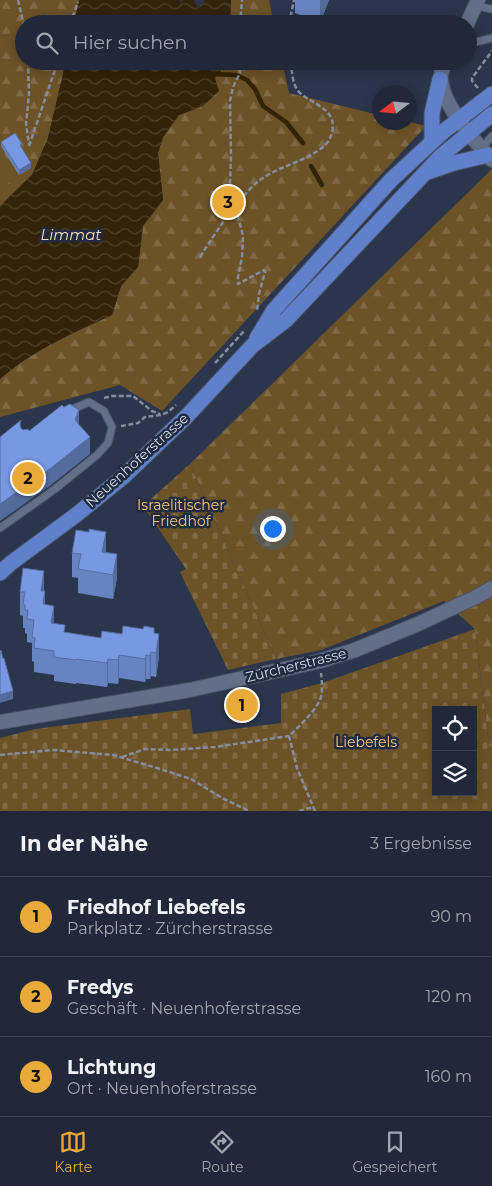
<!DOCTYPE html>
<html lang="de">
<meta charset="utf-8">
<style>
:root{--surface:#202839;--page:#2d3444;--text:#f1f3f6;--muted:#a2a6ae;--line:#3d4453;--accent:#eaaa39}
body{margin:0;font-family:Montserrat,sans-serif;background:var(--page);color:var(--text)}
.controls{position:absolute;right:15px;bottom:15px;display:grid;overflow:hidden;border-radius:0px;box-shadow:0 2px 12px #0003}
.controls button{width:45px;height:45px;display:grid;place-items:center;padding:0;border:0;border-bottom:1px solid var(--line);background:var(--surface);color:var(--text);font:25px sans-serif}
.compass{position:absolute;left:372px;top:85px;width:45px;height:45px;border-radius:50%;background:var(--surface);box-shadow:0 2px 12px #0003;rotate:254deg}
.you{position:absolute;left:272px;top:528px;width:18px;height:18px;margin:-12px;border:4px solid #fff;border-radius:50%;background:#1a73e8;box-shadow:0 0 0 8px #1a73e833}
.badge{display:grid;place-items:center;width:32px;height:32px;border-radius:50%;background:var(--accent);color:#111;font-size:16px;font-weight:700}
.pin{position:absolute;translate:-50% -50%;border:2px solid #fff;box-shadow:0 1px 5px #0006}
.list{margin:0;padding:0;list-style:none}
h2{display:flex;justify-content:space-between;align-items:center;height:65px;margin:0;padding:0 20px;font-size:21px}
h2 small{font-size:16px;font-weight:400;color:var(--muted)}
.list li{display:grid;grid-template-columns:32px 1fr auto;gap:15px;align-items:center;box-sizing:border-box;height:80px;padding:0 20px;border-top:1px solid var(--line)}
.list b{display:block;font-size:19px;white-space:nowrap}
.list p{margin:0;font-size:16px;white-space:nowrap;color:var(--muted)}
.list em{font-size:16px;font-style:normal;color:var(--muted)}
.icon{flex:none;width:28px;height:28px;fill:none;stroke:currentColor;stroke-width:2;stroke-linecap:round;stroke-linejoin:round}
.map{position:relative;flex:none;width:492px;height:811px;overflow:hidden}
.search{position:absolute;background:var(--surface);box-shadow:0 2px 12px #0003;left:15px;right:15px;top:15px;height:55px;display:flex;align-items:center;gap:12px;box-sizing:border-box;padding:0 18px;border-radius:28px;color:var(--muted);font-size:19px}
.sheet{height:305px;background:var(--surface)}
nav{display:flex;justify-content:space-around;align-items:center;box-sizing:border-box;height:70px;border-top:1px solid var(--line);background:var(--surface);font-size:14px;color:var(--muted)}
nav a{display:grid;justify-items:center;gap:2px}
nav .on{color:var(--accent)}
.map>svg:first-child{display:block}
.forest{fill:url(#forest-firs)}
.cemetery{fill:url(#cemetery-stones);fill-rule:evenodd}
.garden{fill:#6c5227}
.water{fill:url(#water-waves)}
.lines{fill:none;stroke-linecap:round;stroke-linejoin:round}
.stream{stroke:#332309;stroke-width:4.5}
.lane-casing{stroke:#495165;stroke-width:9}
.street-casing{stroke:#495165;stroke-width:16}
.primary-casing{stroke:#495165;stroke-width:17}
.path{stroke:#858da0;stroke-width:2.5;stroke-dasharray:5 2.5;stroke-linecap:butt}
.lane{stroke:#636f88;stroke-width:7}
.street{stroke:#636f88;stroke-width:14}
.primary{stroke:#6180cb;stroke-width:15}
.wall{fill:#6784c2}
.shaded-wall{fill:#546b9e}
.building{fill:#7899e2;stroke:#546b9e}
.labels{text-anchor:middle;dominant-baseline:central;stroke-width:5;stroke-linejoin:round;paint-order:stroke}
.street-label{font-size:14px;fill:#d4dbea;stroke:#212b41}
.park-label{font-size:14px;fill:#fbc775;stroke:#212b41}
.water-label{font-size:15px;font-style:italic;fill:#f9dfb9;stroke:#212b41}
</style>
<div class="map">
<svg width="492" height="811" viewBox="0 0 492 811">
<defs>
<pattern id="forest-firs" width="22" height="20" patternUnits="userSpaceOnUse" patternTransform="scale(1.25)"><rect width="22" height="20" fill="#6c5227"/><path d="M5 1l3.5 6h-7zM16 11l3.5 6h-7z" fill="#806a46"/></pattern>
<pattern id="cemetery-stones" width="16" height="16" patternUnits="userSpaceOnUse" patternTransform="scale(1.25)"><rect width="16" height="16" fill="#6c5227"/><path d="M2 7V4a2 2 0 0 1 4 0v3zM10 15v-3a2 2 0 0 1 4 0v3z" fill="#806a46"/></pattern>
<pattern id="water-waves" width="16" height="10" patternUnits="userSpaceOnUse" patternTransform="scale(1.25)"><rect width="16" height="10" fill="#332309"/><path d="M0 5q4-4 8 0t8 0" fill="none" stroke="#50422d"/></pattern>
</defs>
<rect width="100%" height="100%" fill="#2b354c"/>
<g class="forest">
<polygon points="0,0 79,0 74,24 24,24 24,61 66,61 48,138 32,175 0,206"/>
<polygon points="231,0 269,0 274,24 230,24"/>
<path d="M210,61H282L289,93L379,115L380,122H410L426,126L162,411L120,385L0,417V379C33,350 73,333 112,315L121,286L138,267L143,226L163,200L158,153L163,137L179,115L203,106Z"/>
<polygon points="492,169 492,771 475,629 444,601 321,650 276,659 190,464"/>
</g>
<g class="cemetery">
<polygon points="190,464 276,659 228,670 180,572 186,569 143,506"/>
<path d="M475,629L492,771V811H0V738L35,729L190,709L193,734L281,723V694L322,683ZM436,710H473V792H436Z"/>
</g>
<polygon class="garden" points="0,148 18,176 0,190"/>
<g class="water">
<polygon points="79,0 180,0 181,5 183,0 194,0 198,9 205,0 231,0 230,24 74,24"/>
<path d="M66,61H210L209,63L221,71L215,78L219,91L203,106L179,115L163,137L158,153L163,200L143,226L138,267L121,286L112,315C73,333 33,350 0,379V206L32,175L48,138Z"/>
</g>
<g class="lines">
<g class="stream">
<polyline points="213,74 236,75 247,80 255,89 263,106 286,122 303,143"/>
<polyline points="311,166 322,185"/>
</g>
<g class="lane-casing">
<g id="lane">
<polyline points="476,6 492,9"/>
<polyline points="468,44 492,38"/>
<polyline points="482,148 492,136"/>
<polyline points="0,528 55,489 97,455 108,443 112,427 104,411 89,402 68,411"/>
</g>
</g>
<g class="street-casing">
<g id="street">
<polyline points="467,24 478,0"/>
<path d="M446,61C443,67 440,73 441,80C443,105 475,142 492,160"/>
<polyline points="0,722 190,690 320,661 355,650 418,624 478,596 492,588"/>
</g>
</g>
<g class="primary-casing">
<g id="primary">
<polyline points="432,142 432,113 440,79"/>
<polyline points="428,172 454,163 488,155"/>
<polyline points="257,338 274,310 391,180 444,131 492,94"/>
<polyline points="0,573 11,563 76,515 123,477 187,416 252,346 286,320 441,156 492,114"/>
</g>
</g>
<g class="path">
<polyline points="18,0 24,25"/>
<polyline points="70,24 78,2"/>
<polyline points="240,24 242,0"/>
<polyline points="289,24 294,0"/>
<polyline points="28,61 29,94 26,124 29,144"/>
<polyline points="238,61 240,73 233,87 230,101 231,156 230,185 243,236 242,257 238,277 238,284 264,270 265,272 259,294 257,311"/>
<polyline points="478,88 472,81 472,78 492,51"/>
<polyline points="29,146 58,61"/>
<path d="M200,257C216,232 232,207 253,186C272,167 302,164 323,147C330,142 335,129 332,120C329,108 309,101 300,93C292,85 292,72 291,61"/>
<polyline points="215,363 245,330"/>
<polyline points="104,398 112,396 133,396 152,411 160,414"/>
<polyline points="121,426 138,423 145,417 161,415 168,412 176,405"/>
<polyline points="0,755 53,750 113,755 157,768 191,779 224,799 249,811"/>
<polyline points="122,757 145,749 169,750 215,747 289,736"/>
<polyline points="299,811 314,807"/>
<path d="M315,811L297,768L289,736C299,726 313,714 320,700C323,693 322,681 321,673"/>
</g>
<use href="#lane" class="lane"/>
<use href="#street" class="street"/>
<use href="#primary" class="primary"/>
</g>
<g class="wall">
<polygon points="295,0 329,0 320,23 295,13"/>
<polygon points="1,142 22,148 31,168 19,175 1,146"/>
<polygon points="106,552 117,578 113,599 78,593 78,578 72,577 72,553"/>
<polygon points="44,591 45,604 54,624 65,633 101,638 122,634 154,633 159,657 156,677 151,676 150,679 146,679 145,682 119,678 118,684 108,683 107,687 76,683 76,684 54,681 54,675 34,672 34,662 32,661 32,643 27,642 27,634 25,633 25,628 23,628 23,616 20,615 20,592"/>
</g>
<g class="shaded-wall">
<polygon points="320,0 329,0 320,23"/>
<polygon points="31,163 31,168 19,175 19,170"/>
<polygon points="79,410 79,427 75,420"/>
<polygon points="90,437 90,454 51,485 0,521 0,504"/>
<polygon points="106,532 106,556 102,552"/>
<polygon points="117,554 117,578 113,599 113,575"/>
<polygon points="44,571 44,595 41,591"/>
<polygon points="45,591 45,615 43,604"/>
<polygon points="54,606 54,630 51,623"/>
<polygon points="159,634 159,657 156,677 156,653"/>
<polygon points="151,652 151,676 150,679 150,656"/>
<polygon points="119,655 119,678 118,684 118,660"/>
<polygon points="146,655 146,679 145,682 145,659"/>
<polygon points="108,659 108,683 107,687 107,663"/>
<polygon points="13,691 13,699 0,703 0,695"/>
</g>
<g class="building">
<polygon points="15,133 22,144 20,145 31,163 19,170 1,142"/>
<polygon points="70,404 79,410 75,420 90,437 51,468 0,504 0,437 21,420 20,425 21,428 23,430 28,429 29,431 62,405 64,407"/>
<polygon points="89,529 106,532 102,552 117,554 113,575 78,569 81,554 72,553 76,530 89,532"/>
<polygon points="23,568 44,571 41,591 45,591 43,604 54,606 51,623 65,625 64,632 101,638 102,631 122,634 123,626 143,629 144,626 154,628 154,633 159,634 156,653 151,652 150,656 146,655 145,659 119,655 118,660 108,659 107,663 76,659 76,660 54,657 54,651 34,648 35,638 32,637 34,620 27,619 28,610 25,610 25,605 23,604 25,592 20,592"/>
<polygon points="1,650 3,659 4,658 13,691 0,695 0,651"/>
</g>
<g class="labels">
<g class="street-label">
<text transform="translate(137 460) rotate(-42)">Neuenhoferstrasse</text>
<text transform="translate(296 665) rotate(-14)">Zürcherstrasse</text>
</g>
<g class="park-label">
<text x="181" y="505">Israelitischer<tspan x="181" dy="16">Friedhof</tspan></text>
<text x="366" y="742">Liebefels</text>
</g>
<g class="water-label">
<text x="71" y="234">Limmat</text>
</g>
</g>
</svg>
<div class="controls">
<button><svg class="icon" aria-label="locate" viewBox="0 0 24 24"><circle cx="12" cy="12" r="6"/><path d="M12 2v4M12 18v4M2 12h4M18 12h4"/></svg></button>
<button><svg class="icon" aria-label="layers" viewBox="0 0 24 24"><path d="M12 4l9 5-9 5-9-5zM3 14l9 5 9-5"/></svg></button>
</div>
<svg class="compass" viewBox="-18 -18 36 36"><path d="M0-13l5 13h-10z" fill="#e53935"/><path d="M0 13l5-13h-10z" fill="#a2a6ae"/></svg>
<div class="you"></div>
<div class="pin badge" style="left:242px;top:705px">1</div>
<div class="pin badge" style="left:28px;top:478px">2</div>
<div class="pin badge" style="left:228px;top:202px">3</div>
<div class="search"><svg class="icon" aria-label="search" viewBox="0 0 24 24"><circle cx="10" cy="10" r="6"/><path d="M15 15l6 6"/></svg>Hier suchen</div>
</div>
<section class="sheet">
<h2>In der Nähe<small>3 Ergebnisse</small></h2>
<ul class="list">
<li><span class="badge">1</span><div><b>Friedhof Liebefels</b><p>Parkplatz · Zürcherstrasse</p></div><em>90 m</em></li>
<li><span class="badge">2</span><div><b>Fredys</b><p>Geschäft · Neuenhoferstrasse</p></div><em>120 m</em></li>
<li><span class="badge">3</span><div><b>Lichtung</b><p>Ort · Neuenhoferstrasse</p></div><em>160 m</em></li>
</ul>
</section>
<nav>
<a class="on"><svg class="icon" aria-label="map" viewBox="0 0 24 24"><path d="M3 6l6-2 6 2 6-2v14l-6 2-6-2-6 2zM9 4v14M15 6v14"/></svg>Karte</a>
<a><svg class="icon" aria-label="directions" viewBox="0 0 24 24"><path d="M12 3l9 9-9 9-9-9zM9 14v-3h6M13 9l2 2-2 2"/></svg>Route</a>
<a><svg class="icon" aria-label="saved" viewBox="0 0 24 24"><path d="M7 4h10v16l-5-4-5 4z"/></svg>Gespeichert</a>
</nav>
